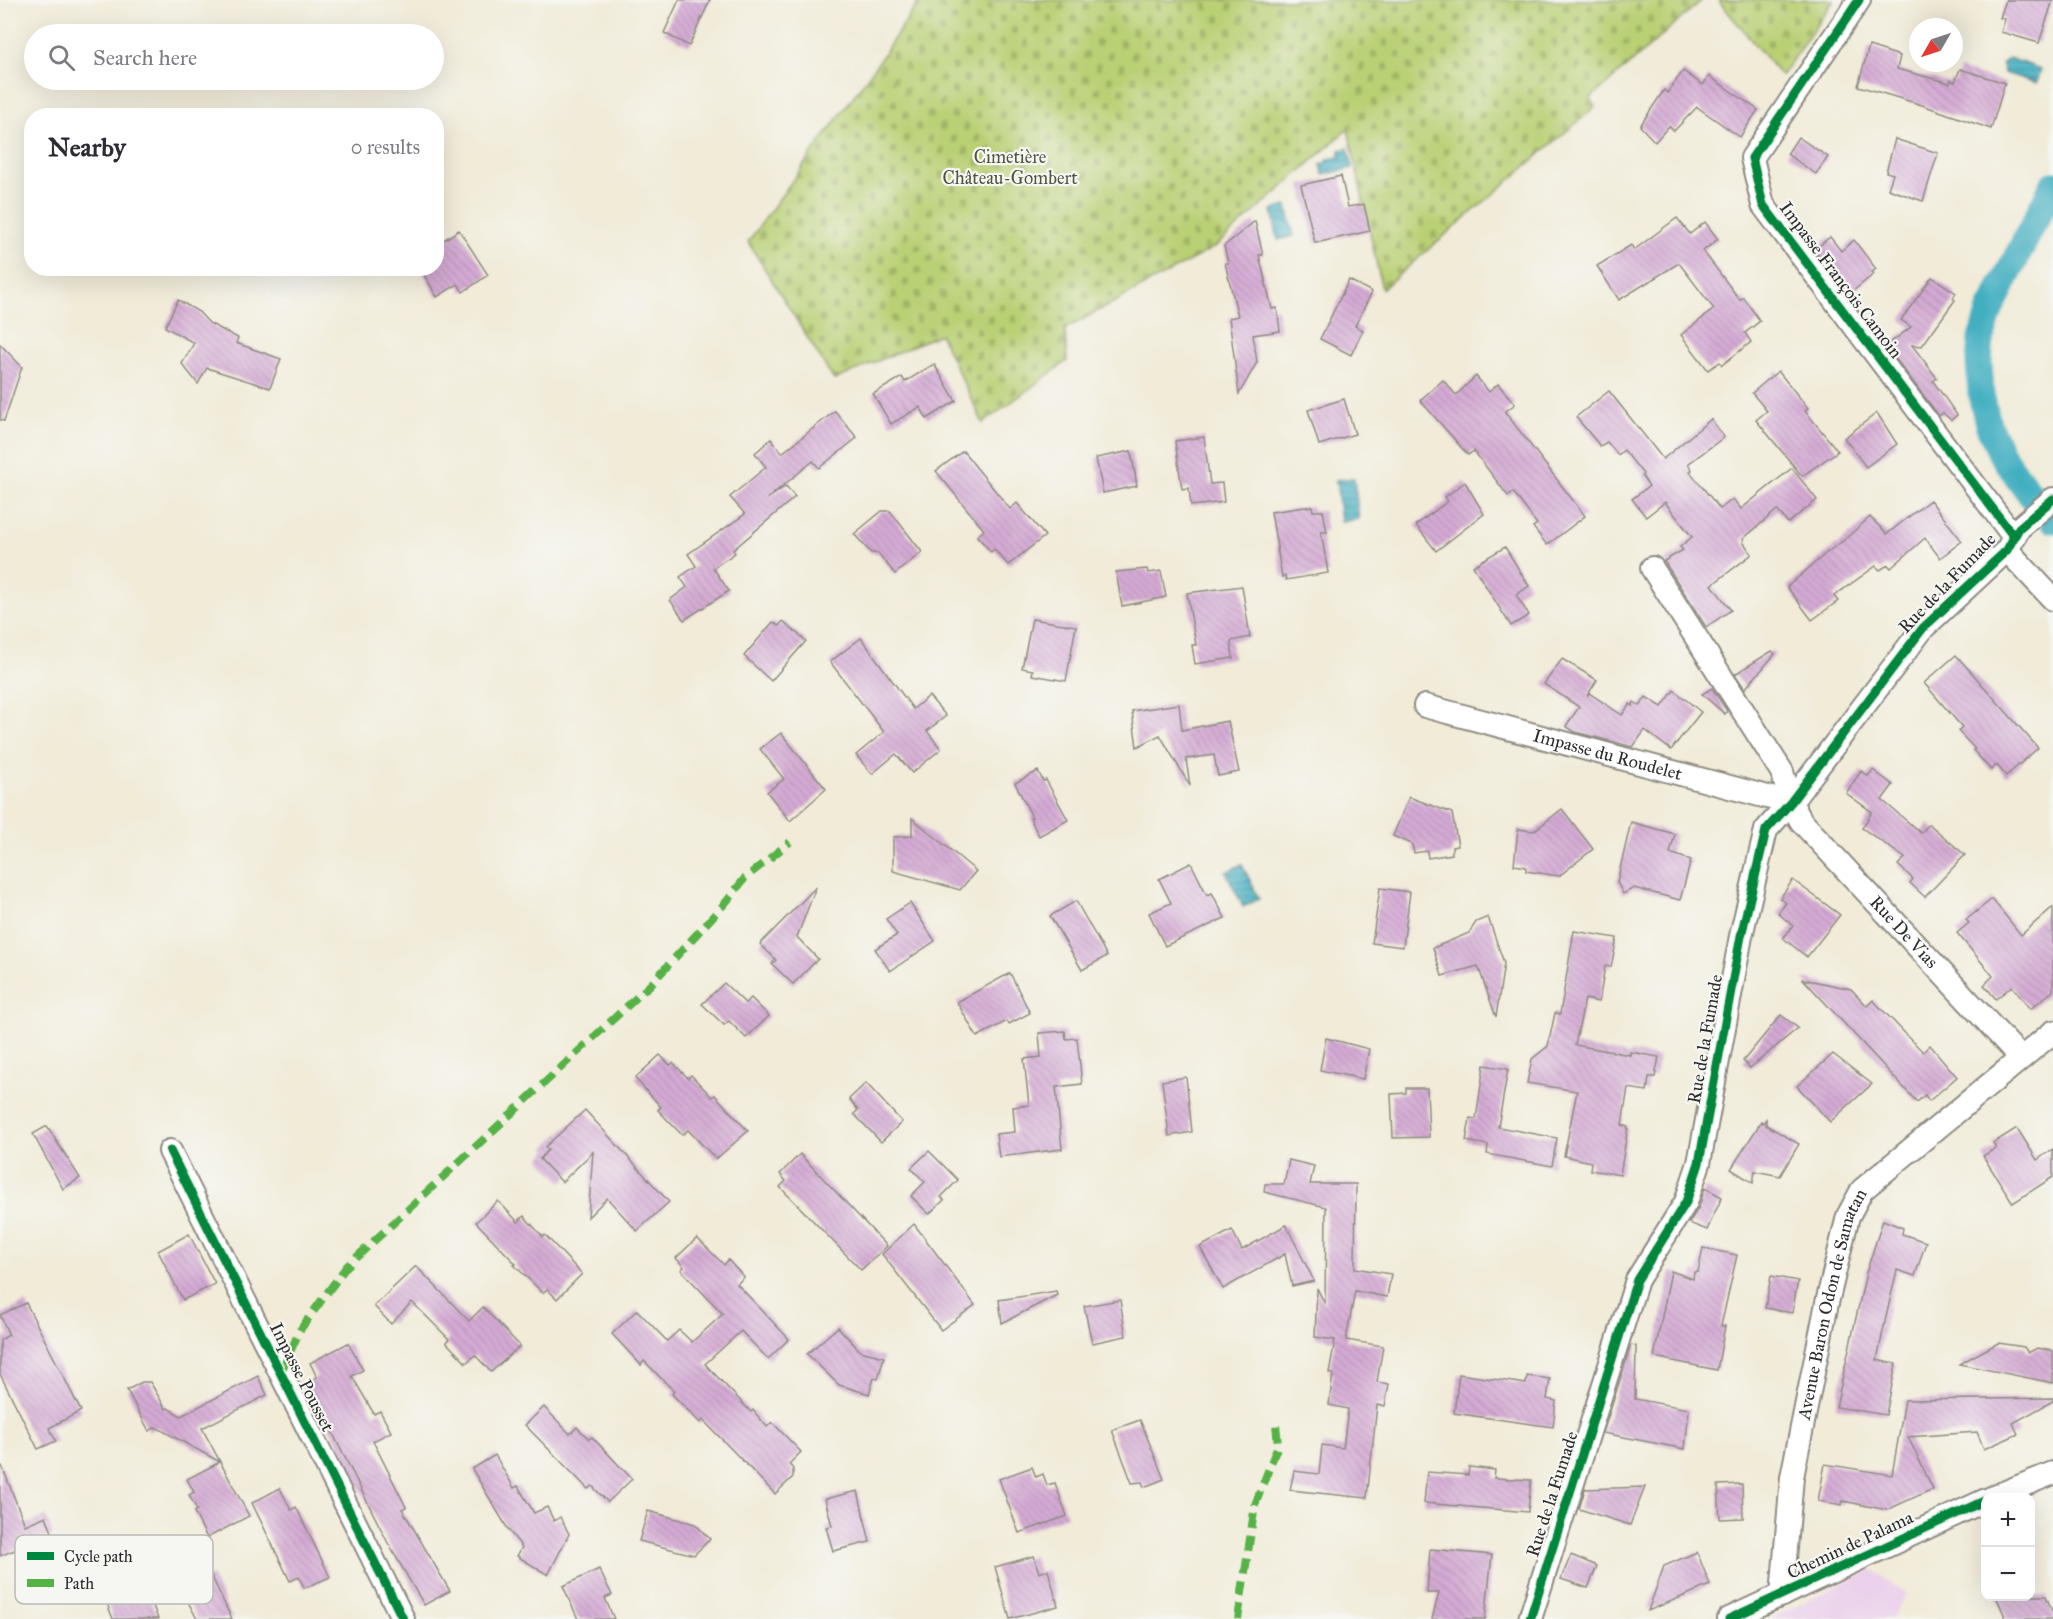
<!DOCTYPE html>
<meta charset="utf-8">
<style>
:root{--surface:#fff;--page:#f7f7f7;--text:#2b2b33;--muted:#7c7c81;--line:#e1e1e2}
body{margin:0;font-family:"IM FELL Great Primer",serif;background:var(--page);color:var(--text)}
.controls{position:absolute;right:18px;bottom:18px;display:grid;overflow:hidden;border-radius:12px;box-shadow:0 6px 24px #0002}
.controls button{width:54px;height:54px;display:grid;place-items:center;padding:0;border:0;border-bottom:2px solid var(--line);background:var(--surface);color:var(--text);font:30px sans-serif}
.compass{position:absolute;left:1909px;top:18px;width:54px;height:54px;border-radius:50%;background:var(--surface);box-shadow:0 6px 24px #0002;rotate:231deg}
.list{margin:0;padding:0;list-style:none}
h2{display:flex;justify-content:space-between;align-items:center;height:78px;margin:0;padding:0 24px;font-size:26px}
h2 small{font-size:20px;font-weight:400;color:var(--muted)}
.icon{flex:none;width:33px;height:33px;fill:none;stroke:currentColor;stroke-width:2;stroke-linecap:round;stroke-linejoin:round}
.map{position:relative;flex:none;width:2053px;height:1619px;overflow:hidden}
.search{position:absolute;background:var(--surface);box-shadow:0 6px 24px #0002;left:24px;top:24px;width:420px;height:66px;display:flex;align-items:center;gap:15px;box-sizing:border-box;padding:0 21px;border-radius:33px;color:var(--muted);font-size:22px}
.panel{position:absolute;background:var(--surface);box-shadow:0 6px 24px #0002;left:24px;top:108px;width:420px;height:168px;border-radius:24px}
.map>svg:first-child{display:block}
.built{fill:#ebd1eb}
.cemetery{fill:url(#cemetery-stones);stroke:#727e50;stroke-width:1.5}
.water{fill:url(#water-rules);stroke:#376d76;stroke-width:1.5}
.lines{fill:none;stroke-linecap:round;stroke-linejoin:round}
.canal{stroke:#43afc1;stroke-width:27}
.building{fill:url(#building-back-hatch)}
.minor-casing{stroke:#8e8b82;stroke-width:26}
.minor{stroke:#fff;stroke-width:22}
.quiet{stroke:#56b246;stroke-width:8;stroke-dasharray:15 8;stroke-linecap:butt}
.cycleway-casing{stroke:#f6f6f2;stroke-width:13}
.cycleway{stroke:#00873e;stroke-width:9}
.labels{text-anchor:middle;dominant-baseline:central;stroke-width:4.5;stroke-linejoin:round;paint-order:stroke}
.park-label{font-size:18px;fill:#4e543e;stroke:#f6f6f2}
.street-label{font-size:18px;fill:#2b2b2b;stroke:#f6f6f2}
.key{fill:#f6f6f2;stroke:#b9b9b6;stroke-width:1.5}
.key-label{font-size:16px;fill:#2b2b2b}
</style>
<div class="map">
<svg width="2053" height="1619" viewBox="0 0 2053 1619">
<defs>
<pattern id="cemetery-stones" width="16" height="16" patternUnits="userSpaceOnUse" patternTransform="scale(1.5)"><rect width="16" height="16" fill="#b9d075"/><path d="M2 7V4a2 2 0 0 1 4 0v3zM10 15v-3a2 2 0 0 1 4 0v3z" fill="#9fb365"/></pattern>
<pattern id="water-rules" width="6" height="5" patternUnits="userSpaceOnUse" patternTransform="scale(1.5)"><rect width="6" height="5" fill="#43afc1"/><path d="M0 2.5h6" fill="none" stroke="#388f9d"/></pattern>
<pattern id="building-back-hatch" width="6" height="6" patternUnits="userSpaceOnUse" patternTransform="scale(1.5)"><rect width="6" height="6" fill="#d4aad4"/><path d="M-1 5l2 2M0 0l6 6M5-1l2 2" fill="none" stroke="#b692b6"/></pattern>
</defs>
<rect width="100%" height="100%" fill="#f6f6f2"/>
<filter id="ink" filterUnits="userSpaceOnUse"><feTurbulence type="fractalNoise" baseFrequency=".0167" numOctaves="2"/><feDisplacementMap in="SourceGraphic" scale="12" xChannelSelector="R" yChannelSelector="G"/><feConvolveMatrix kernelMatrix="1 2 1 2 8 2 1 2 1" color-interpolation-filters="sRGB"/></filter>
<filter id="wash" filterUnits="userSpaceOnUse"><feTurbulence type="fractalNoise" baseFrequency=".008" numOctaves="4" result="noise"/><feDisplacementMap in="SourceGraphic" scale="24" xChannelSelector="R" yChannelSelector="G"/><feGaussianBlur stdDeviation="1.35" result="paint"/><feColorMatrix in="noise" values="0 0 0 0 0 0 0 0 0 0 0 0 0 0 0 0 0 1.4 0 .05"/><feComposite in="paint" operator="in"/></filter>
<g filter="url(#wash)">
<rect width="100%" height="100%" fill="#f1ebd8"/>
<polygon class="built" points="1872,1569 1906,1594 1892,1619 1771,1619"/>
<g class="cemetery">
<polygon points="920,0 1702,0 1591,98 1595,107 1382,289 1348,129 1215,247 1065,329 1067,361 983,423 940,334 834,380 748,242 879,61"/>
<polygon points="1718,0 1834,0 1781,76"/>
</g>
<g class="water">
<polygon points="2009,58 2041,69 2037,83 2004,73 2002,64"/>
<polygon points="1348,148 1353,168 1323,175 1321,164 1328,162 1327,159 1340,157 1340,150"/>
<polygon points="1287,206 1294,236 1278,240 1272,210"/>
<polygon points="1354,478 1359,519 1341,522 1336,480"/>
<polygon points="1242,864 1259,899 1243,907 1226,872"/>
</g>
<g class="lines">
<g class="canal">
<polyline points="2036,502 2001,454 1988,424 1981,394 1979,362 1981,339 1990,310 2053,185"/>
<polyline points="2052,519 2053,520"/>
</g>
</g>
<g id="blocks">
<g class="building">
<polygon points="679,0 710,0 689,46 664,33"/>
<polygon points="2006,0 2053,0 2039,43 2001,32 2005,19 2000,18"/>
<polygon points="1869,46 1900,56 1897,69 1950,83 1951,80 1955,82 1960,69 2005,83 1991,129 1919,104 1858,86"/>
<polygon points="1683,71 1703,85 1709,76 1758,110 1740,137 1697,107 1674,131 1669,126 1655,142 1640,126 1664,90 1667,93"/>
<polygon points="1798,137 1828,157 1816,174 1787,154"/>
<polygon points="1895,139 1938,153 1923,201 1888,189 1893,174 1886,172"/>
<polygon points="1341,176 1348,207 1364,204 1370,231 1315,243 1301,185"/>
<polygon points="1677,218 1690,234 1705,222 1718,239 1703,251 1740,300 1743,297 1760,321 1745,333 1751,342 1722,365 1720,362 1708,370 1681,335 1714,309 1679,263 1619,300 1597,266 1631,245 1634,250"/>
<polygon points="1255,221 1263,255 1259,255 1272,309 1277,308 1280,331 1253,335 1257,362 1239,394 1229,318 1238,316 1225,263 1228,263 1224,246"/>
<polygon points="459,230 488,275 463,292 458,284 437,297 420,268 436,268 436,245"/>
<polygon points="1830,237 1841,251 1854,240 1876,269 1872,272 1874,274 1848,295 1814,250"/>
<polygon points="1932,277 1956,293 1953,298 1955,300 1922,346 1912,345 1937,378 1933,381 1957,415 1951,420 1943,413 1939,416 1886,346 1911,327 1901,320"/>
<polygon points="1349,280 1372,292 1355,326 1363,330 1351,355 1320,339"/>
<polygon points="178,300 199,312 209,323 238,338 236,343 281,359 270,388 207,368 198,384 182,364 194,343 165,327"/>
<polygon points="0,344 22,367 4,421 0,420"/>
<polygon points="934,364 956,401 927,419 920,407 891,424 873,394 902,377 905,382"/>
<polygon points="1778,371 1808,408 1805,411 1838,451 1802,476 1756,420 1767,411 1752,393"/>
<polygon points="1476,376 1489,392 1498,384 1515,404 1505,412 1585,516 1547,545 1533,527 1537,524 1513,492 1508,496 1474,451 1468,455 1420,400 1443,380 1456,395"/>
<polygon points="1609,391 1663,459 1711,419 1724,437 1688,464 1692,470 1690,472 1720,509 1733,499 1741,509 1792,468 1817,500 1788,523 1777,510 1743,539 1744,541 1743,542 1752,554 1712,585 1731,610 1706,627 1664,561 1683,550 1680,547 1692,537 1665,502 1646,517 1632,499 1649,486 1642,476 1643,474 1624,450 1618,455 1607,442 1600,446 1576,417"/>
<polygon points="1344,399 1355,434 1319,445 1308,410"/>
<polygon points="835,411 857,438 819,468 813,461 767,499 786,486 795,497 733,550 735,553 713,568 729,591 684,620 670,600 687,587 680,577 696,566 688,554 745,514 730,497 766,467 755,453 771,439 782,453"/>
<polygon points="1877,413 1897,444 1866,467 1844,438"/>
<polygon points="1204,437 1210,484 1222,483 1224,502 1191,506 1189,488 1182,489 1175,441"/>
<polygon points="963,451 1010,509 1017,503 1045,536 1008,565 994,549 991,552 977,536 984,530 936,471"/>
<polygon points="1131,451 1137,486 1103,493 1096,458"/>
<polygon points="1465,482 1484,514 1436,551 1416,525 1448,501 1445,497"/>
<polygon points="1930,500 1962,541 1940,558 1925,538 1891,568 1888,565 1880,570 1876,566 1834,596 1838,601 1812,620 1787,587 1825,554 1844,540 1870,517 1887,534"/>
<polygon points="1312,506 1313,511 1323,511 1327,532 1321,532 1328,573 1286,580 1285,576 1282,577 1271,512"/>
<polygon points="882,511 890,511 922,552 895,574 878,553 871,553 854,534"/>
<polygon points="1505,547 1529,586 1516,595 1529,615 1511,626 1473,566"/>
<polygon points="1147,569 1148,573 1161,571 1166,597 1122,606 1116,572"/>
<polygon points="1242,586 1250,637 1231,641 1233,658 1195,664 1192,645 1196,645 1187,593"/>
<polygon points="1032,619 1076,626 1066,681 1032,675 1033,670 1022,668"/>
<polygon points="783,621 806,641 771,681 744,656 773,622 779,626"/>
<polygon points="861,638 913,709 929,696 946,716 927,731 941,749 912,773 896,754 872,774 856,755 884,732 830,662"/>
<polygon points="1772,651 1775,654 1745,689 1735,674"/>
<polygon points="1956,655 2038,748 2006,776 1997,765 1991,770 1973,750 1975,749 1958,731 1962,727 1924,683"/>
<polygon points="1562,659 1597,680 1587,696 1589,693 1622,715 1630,704 1632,706 1634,702 1640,706 1646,697 1662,707 1674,690 1701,712 1671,750 1645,730 1633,747 1575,732 1566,726 1579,707 1544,684"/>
<polygon points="1712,688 1727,711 1725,714 1702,694"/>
<polygon points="1179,704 1182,730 1228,721 1239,772 1218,776 1214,755 1186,759 1190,786 1160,735 1137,747 1132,711"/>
<polygon points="781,733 826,789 790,821 767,792 784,779 760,749"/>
<polygon points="1873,770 1893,785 1882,800 1921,833 1929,824 1965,855 1925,897 1910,883 1913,879 1898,865 1905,858 1862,828 1872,812 1846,793 1861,771 1868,776"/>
<polygon points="1038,771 1043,781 1046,780 1068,820 1039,836 1030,818 1032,817 1015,783"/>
<polygon points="1409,797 1452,813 1458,846 1452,847 1452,854 1428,858 1427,851 1414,853 1412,844 1393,836"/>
<polygon points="1562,809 1593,849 1559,876 1526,871 1526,867 1514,865 1518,829 1534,831"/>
<polygon points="912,818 976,871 960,890 893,871 893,837 912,836"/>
<polygon points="1631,822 1675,834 1670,853 1691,860 1680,900 1634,888 1623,894 1617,882"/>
<polygon points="1191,863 1207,895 1212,893 1225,918 1165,946 1149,913 1171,903 1159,879"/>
<polygon points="1793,880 1840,915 1807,957 1783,938 1793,926 1778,913 1786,903 1780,898"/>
<polygon points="816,887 797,937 818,959 793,984 772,964 776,960 760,944"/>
<polygon points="1380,888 1410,892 1403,947 1372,943"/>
<polygon points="1992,899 2021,935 2053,907 2053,991 2030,1009 2012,986 1996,999 1984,985 1993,976 1957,933 1969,923 1966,920"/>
<polygon points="1076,901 1107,956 1082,970 1050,916"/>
<polygon points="910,903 935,941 890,971 875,949 897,935 886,919"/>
<polygon points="1488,917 1504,963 1496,1017 1478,966 1442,976 1433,948 1469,933 1476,922"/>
<polygon points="1574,931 1617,938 1611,967 1605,966 1599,1002 1585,999 1575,1045 1630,1055 1630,1052 1659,1057 1655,1077 1649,1077 1647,1091 1628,1088 1622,1125 1628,1127 1620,1175 1590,1170 1591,1162 1564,1156 1577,1091 1527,1083 1532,1059 1548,1046 1555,1013 1560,1014"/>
<polygon points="1010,973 1030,1013 1009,1024 1007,1021 977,1037 957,1002"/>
<polygon points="1803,979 1851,989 1867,1006 1873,1000 1923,1052 1930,1045 1957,1077 1929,1101 1925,1095 1917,1102"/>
<polygon points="724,983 745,1003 751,998 769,1016 746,1038 729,1021 724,1025 702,1004"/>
<polygon points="1781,1015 1798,1028 1750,1068 1743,1061"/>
<polygon points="1065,1031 1066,1039 1077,1038 1082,1084 1056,1087 1062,1149 999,1157 996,1134 1015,1132 1013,1107 1029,1105 1024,1059 1041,1057 1039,1033"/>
<polygon points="1326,1038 1369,1049 1363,1079 1320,1070"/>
<polygon points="1833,1054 1872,1084 1830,1122 1797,1086"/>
<polygon points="660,1055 670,1065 673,1063 688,1078 691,1075 712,1097 715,1095 748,1131 716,1159 688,1130 682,1135 658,1110 661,1107 635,1078"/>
<polygon points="1484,1065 1508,1069 1498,1127 1557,1138 1552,1166 1487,1154 1488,1145 1466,1141 1470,1118 1476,1119"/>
<polygon points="1186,1077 1192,1132 1169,1136 1162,1081"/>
<polygon points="866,1083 902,1122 881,1142 854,1114 858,1110 849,1099"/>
<polygon points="1406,1088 1427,1088 1429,1137 1393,1138 1391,1094 1406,1093"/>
<polygon points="585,1110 669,1202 637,1231 607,1198 588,1217 593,1152 562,1182 540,1159 548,1150 545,1147"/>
<polygon points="1766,1119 1766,1125 1799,1144 1780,1176 1755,1171 1753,1183 1731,1169 1761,1122 1763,1123"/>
<polygon points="47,1126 80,1178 63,1189 33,1134"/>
<polygon points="2017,1128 2037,1160 2053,1149 2053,1177 2013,1203 1983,1156 1996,1148 1993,1143"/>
<polygon points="929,1151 958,1180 941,1197 944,1200 929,1214 911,1196 925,1182 911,1168"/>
<polygon points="800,1154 887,1246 861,1270 780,1187 786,1181 780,1174"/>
<polygon points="1289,1160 1314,1166 1310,1184 1356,1184 1355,1268 1391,1274 1387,1297 1355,1291 1346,1340 1383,1346 1377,1382 1389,1384 1385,1406 1377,1405 1367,1498 1290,1490 1294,1471 1319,1474 1322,1445 1343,1448 1348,1409 1329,1405 1333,1374 1329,1373 1335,1340 1315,1337 1317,1288 1325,1304 1326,1207 1264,1192 1265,1184 1284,1184"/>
<polygon points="1705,1188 1722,1197 1707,1230 1689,1223 1699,1207"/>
<polygon points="498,1201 518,1222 524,1216 543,1237 545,1235 582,1274 557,1299 547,1289 543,1293 514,1265 516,1264 476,1222"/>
<polygon points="1883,1220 1903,1228 1902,1234 1926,1242 1915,1276 1897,1270 1886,1317 1877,1360 1896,1364 1886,1415 1836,1407 1866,1273"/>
<polygon points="914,1224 975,1305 941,1330 882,1254"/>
<polygon points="1286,1225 1314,1281 1292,1286 1285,1254 1223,1289 1200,1247 1232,1230 1242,1250"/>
<polygon points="189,1234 215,1284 183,1300 158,1251"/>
<polygon points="697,1238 724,1265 728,1260 744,1277 737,1284 789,1339 768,1359 741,1331 705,1364 751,1412 753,1410 767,1427 772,1422 801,1452 789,1464 793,1469 793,1477 775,1494 703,1420 700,1423 672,1394 674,1391 644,1361 641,1365 612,1334 637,1310 667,1341 679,1330 692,1342 723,1314 681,1270 684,1267 676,1258"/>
<polygon points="1703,1248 1737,1255 1721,1326 1725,1326 1717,1370 1654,1357 1671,1271 1693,1279 1694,1272 1698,1272"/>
<polygon points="416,1266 469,1321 483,1307 520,1346 491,1372 475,1355 466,1363 446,1342 449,1339 412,1302 391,1324 374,1306"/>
<polygon points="1771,1276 1798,1281 1792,1313 1765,1308"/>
<polygon points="1056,1291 1057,1295 1002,1323 999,1300"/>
<polygon points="1120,1300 1126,1336 1092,1343 1084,1306"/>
<polygon points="26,1303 81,1411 49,1428 56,1441 38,1449 0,1374 0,1340 9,1335 0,1315"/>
<polygon points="838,1327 860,1351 884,1357 878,1379 874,1378 869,1394 839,1385 807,1354"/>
<polygon points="348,1343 363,1370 352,1376 374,1414 380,1411 391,1432 373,1441 406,1507 402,1509 450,1591 424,1605 389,1545 321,1410 318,1411 304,1384 317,1377 310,1363"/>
<polygon points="1998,1343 2024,1347 2028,1353 2037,1348 2053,1351 2053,1383 1959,1364"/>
<polygon points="1631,1345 1636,1346 1635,1399 1689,1409 1685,1449 1603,1433"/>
<polygon points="1459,1374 1526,1384 1527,1376 1550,1379 1547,1399 1556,1401 1553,1427 1454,1413"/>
<polygon points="258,1376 267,1395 202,1428 249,1516 207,1538 194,1512 197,1510 189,1495 194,1492 187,1479 220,1462 156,1427 149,1431 127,1390 142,1382 150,1382 166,1409 168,1408 181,1416"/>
<polygon points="2053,1398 2053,1401 2013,1423 2018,1434 1984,1449 1977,1432 1908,1437 1933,1489 1887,1510 1843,1501 1842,1505 1818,1501 1825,1464 1892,1475 1905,1400"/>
<polygon points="544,1407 570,1434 577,1427 589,1439 592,1437 632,1479 608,1502 592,1486 588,1489 525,1425"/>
<polygon points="1140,1420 1164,1479 1144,1487 1142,1482 1132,1483 1112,1430"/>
<polygon points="495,1455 514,1488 518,1486 534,1513 547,1507 554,1521 560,1517 569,1534 548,1575 517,1556 522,1547 509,1531 472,1469"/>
<polygon points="0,1466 2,1466 25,1525 46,1516 53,1535 35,1542 37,1549 20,1555 17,1549 0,1556"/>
<polygon points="1032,1467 1036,1477 1043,1474 1047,1485 1055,1483 1067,1516 1019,1533 999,1479"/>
<polygon points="1469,1467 1495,1470 1494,1478 1531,1480 1528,1512 1424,1503 1427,1472 1468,1475"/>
<polygon points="1742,1484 1743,1518 1720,1519 1718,1485"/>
<polygon points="1645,1487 1630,1525 1579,1509 1585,1489"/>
<polygon points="280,1488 291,1510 296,1507 330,1577 304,1588 299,1577 290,1581 252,1503"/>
<polygon points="858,1491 870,1542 833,1551 826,1527 832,1526 825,1499"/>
<polygon points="648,1511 695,1524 710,1539 694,1555 639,1541"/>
<polygon points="1430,1549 1492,1555 1485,1619 1432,1619 1439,1593 1427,1593"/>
<polygon points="1697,1552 1710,1585 1648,1611 1664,1566"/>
<polygon points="1571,1555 1597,1566 1588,1588 1561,1579"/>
<polygon points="1034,1556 1039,1573 1048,1570 1058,1606 1010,1619 995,1567"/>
<polygon points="139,1568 158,1619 113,1619 104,1596 112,1593 109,1586 114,1584 112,1578"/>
<polygon points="599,1569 612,1595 605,1598 614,1619 578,1619 563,1586"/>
<polygon points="211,1575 232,1619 197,1619 182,1590"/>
<polygon points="1996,1596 2046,1596 2053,1613 2053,1619 2006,1619"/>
</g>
</g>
</g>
<g filter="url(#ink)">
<use href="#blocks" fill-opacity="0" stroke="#8e8b82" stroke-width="1.5"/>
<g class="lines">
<g class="minor-casing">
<g id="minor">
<polyline points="1859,0 1752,158 1763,205 2014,537"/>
<polyline points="2007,550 2053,599"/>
<path id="s1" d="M1652,568L1782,772L1791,802L1801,821L2021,1058"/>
<path id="s2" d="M1425,706L1771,798L1791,802"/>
<polyline points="170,1151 403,1619"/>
<polyline points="1991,1498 2053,1473"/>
<path id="s3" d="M1782,1595L1792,1477L1827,1303L1848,1216L1862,1190L2053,1032"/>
<polyline points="1530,1619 1637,1280 1686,1202 1699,1163 1741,936 1766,830 1791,802 1923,628 2007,550 2019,528 2053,499"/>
<polyline points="1729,1619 1986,1500"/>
</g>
</g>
<use href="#minor" class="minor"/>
<g class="quiet">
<polyline points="281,1372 300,1330 346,1267 650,985 727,901 745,878 790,842"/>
<polyline points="1238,1619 1255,1505 1278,1445 1276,1424"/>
</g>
<g class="cycleway-casing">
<g id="cycleway">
<polyline points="1859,0 1752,158 1763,205 2014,537"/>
<polyline points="170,1151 403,1619"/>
<polyline points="1530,1619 1637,1280 1686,1202 1699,1163 1741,936 1766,830 1791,802 1923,628 2007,550 2019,528 2053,499"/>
<polyline points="1729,1619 1986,1500"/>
</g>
</g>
<use href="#cycleway" class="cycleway"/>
</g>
</g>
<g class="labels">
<g class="park-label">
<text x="1010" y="157">Cimetière<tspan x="1010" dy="21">Château-Gombert</tspan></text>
</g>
<g class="street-label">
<text transform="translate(1841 280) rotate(53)">Impasse François Camoin</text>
<text transform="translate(1947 583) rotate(-46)">Rue de la Fumade</text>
<text stroke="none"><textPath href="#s2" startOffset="189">Impasse du Roudelet</textPath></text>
<text stroke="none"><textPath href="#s1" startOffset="446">Rue De Vias</textPath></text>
<text transform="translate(1705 1039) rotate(-80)">Rue de la Fumade</text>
<text stroke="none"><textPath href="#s3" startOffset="296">Avenue Baron Odon de Samatan</textPath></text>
<text transform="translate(302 1377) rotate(63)">Impasse Pousset</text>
<text transform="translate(1552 1494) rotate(-72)">Rue de la Fumade</text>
<text transform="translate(1850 1545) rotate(-25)">Chemin de Palama</text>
</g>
</g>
<rect x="15" y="1535" width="198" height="69" rx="9" class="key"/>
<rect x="27" y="1552" width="27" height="8" fill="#00873e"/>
<rect x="27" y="1579" width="27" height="8" fill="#56b246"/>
<g class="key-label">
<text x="64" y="1562">Cycle path</text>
<text x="64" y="1589">Path</text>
</g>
</svg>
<div class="controls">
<button>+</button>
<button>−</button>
</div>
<svg class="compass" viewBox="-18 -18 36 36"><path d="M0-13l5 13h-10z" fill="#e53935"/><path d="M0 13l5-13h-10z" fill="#7c7c81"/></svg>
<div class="search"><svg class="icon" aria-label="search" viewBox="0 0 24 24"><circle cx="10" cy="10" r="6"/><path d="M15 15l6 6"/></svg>Search here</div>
<section class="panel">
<h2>Nearby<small>0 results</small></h2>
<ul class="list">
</ul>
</section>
</div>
